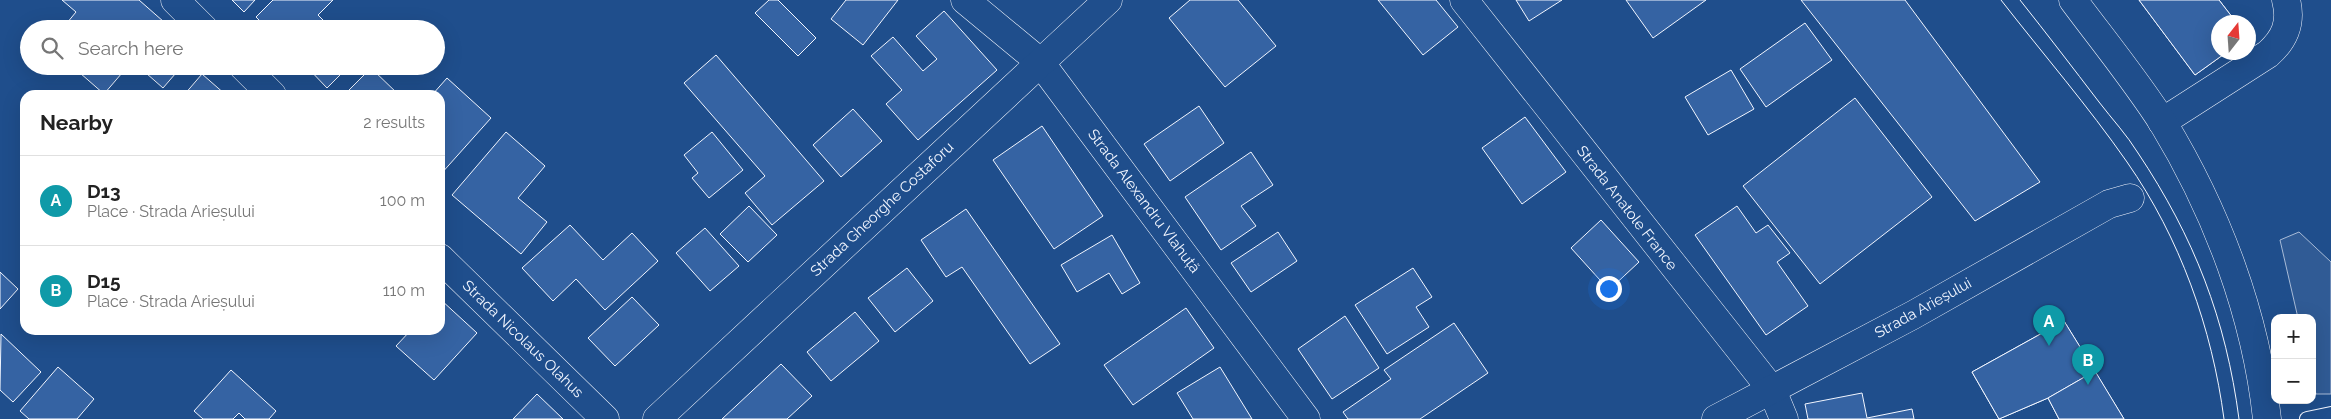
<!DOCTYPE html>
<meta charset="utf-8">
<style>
:root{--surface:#fff;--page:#f2f2f2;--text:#222;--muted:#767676;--line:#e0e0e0;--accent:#ea580c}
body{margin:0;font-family:Raleway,sans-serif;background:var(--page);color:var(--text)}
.controls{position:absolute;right:15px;bottom:15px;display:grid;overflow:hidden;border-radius:10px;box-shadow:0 5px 20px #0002}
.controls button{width:45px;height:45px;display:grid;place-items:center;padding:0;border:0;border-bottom:1px solid var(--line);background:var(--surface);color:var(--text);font:25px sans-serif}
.compass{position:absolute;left:2211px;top:15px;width:45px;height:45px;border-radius:50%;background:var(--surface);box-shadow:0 5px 20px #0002;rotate:17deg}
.you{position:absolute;left:1608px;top:288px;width:18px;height:18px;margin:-12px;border:4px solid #fff;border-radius:50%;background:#1a73e8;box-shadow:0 0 0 8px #1a73e833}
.badge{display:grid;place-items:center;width:32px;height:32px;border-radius:50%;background:var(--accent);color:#fff;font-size:16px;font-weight:700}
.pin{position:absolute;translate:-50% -41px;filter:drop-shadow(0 1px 2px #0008)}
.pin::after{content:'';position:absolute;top:26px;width:18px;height:15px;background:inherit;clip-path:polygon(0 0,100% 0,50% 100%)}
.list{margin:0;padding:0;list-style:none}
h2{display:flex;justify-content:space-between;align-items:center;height:65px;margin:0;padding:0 20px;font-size:21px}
h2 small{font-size:16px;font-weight:400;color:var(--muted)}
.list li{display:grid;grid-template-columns:32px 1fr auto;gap:15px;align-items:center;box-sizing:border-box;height:90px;padding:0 20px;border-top:1px solid var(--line)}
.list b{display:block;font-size:19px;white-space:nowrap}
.list p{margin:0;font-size:16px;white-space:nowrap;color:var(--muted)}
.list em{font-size:16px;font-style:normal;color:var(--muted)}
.icon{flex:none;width:28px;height:28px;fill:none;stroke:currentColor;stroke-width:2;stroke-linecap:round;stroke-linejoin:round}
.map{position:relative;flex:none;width:2331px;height:419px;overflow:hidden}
.search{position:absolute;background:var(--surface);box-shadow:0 5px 20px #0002;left:20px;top:20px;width:425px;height:55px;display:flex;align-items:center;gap:12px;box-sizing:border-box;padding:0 18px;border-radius:28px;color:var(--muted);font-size:19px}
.panel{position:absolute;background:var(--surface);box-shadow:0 5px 20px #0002;left:20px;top:90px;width:425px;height:245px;border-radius:15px}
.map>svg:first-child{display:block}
.parking{fill:#305b95;stroke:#a8bbd7}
.building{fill:#3563a3;stroke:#f2f6ff}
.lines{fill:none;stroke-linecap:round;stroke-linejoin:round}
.service-casing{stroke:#f2f6ff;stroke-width:16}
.minor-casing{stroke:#f2f6ff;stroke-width:29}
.primary-casing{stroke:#f2f6ff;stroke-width:29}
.service{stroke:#1f4e8c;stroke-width:14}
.minor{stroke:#1f4e8c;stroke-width:28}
.primary{stroke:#1f4e8c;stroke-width:28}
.tram{stroke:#f2f6ff;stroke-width:1}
.labels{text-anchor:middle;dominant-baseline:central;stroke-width:4;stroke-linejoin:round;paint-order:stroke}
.street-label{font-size:15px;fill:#f2f6ff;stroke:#1f4e8c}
</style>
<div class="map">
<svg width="2331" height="419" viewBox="0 0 2331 419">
<rect width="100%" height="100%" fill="#1f4e8c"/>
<polygon class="parking" points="2299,232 2331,262 2331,394 2316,394 2312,379 2312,318 2298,318 2280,240"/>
<g class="building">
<polygon points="62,0 139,0 172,29 62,29 76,12"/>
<polygon points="232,0 255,0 244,12"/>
<polygon points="273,0 333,0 318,15 332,29 268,29 256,17"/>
<polygon points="769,0 778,0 816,38 798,56 755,13"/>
<polygon points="846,0 898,0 863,45 831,19"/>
<polygon points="1190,0 1238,0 1276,46 1225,87 1169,18"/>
<polygon points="1378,0 1436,0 1458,27 1423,55"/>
<polygon points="1516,0 1562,0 1529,21"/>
<polygon points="1626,0 1706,0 1653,38"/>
<polygon points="1801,0 1905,0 2040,182 1975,221"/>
<polygon points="2139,0 2219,0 2236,22 2218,22 2218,52 2227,52 2195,75"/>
<polygon points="2139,0 2219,0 2236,22 2218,22 2218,52 2227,52 2195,75"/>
<polygon points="944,11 997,70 918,140 886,104 902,90 871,56 893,37 923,71 937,59 916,36"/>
<polygon points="1805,23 1832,60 1766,107 1740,69"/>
<polygon points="716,55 824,181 772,225 745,193 765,176 684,83"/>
<polygon points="72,66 128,66 104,94"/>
<polygon points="138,66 182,66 163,88"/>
<polygon points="306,66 349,66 327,88"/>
<polygon points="371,68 399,95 344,95"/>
<polygon points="1731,70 1754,109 1708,135 1685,97"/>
<polygon points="202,74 226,95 184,95"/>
<polygon points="447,78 491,118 440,175 440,95 432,95"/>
<polygon points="1855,98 1932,197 1820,284 1743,186"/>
<polygon points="1199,106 1224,143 1170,181 1144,144"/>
<polygon points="853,109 882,141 841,177 813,145"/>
<polygon points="1525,117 1566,172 1522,204 1482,148"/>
<polygon points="1042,126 1103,216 1054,249 993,160"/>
<polygon points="506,132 545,166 518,198 547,222 521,254 452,195"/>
<polygon points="712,132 743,170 709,198 692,178 698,173 684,155"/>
<polygon points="1251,152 1273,185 1241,206 1256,226 1221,250 1185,197"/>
<polygon points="749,206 777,235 748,262 720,234"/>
<polygon points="1737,206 1756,233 1768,225 1790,253 1777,262 1808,306 1766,335 1695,235"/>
<polygon points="966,209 1060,344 1030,364 962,267 946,277 921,240"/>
<polygon points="1601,220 1639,262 1609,290 1571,248"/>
<polygon points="570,225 603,260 632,233 658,261 605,310 576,279 553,301 522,268"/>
<polygon points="705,228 739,266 710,291 676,253"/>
<polygon points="1278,232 1297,261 1251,292 1231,263"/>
<polygon points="1112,235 1140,283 1122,294 1109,273 1077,292 1061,265"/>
<polygon points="907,268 933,301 895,332 868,298"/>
<polygon points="1413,268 1432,297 1416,307 1429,327 1387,354 1355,305"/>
<polygon points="0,272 18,289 0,309"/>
<polygon points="632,297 659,325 615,366 588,338"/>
<polygon points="440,299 477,333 434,380 396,346 411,330 440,330"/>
<polygon points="1186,308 1214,348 1133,405 1104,365"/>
<polygon points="855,312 879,341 831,381 807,352"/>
<polygon points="1345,316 1379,368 1332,399 1298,349"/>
<polygon points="2064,321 2124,419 2059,419 2048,398 1999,419 1972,372"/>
<polygon points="2064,321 2095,371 2048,398 1999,419 1972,372"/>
<polygon points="1454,323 1488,373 1420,419 1348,419 1343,412 1391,379 1384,370"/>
<polygon points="1,334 41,372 13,402 0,390"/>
<polygon points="781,364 812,396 787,419 722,419"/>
<polygon points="58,367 94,399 77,419 29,419 20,411"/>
<polygon points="1220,367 1252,419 1193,419 1177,393"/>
<polygon points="231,370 276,411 269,419 245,419 239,413 233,419 203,419 194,411"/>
<polygon points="2095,371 2124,419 2059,419 2048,398"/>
<polygon points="1862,393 1867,418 1912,409 1914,419 1808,419 1805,404"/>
<polygon points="537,394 563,419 513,419"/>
</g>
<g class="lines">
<g class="service-casing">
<polyline id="service" points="2307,419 2331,414"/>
</g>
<g class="minor-casing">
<g id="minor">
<polyline points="175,0 204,29"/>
<polyline points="965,0 1040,62 1306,419"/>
<polyline points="1464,0 1772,390 1784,419"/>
<polyline points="243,66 272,95"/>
<path d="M2162,122L2268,54C2285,39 2292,23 2286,0"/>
<polyline points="440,258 605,419"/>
<polyline points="657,419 1108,0"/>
<polyline points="1716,419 1913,315 2109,204 2130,198"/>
</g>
</g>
<g class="primary-casing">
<path id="primary" d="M2073,0C2102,39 2137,82 2163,123C2217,212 2256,315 2267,419"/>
</g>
<use href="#service" class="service"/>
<use href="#minor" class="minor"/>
<use href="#primary" class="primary"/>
<g class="tram">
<path d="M2001,0C2043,54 2088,106 2127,162C2180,238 2212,328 2224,419"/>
<path d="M2020,0C2047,34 2073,68 2099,102C2112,119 2127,135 2138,153C2194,237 2226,319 2239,419"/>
</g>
</g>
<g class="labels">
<g class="street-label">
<text transform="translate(1144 201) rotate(53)">Strada Alexandru Vlahuță</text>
<text transform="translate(1627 208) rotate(52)">Strada Anatole France</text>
<text transform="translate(882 209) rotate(-43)">Strada Gheorghe Costaforu</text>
<text transform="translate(1923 308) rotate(-29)">Strada Arieșului</text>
<text transform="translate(523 339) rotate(44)">Strada Nicolaus Olahus</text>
</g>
</g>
</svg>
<div class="controls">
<button>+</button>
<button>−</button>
</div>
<svg class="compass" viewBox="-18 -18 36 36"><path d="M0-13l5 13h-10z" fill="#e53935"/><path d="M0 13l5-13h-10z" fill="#767676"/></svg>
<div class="you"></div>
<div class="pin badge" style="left:2049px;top:346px;background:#0f9aa8">A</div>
<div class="pin badge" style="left:2088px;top:385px;background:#0f9aa8">B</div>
<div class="search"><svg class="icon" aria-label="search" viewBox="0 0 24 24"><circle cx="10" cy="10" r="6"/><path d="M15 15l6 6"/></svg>Search here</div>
<section class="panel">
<h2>Nearby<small>2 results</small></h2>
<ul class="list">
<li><span class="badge" style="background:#0f9aa8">A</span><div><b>D13</b><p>Place · Strada Arieșului</p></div><em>100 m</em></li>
<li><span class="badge" style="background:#0f9aa8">B</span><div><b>D15</b><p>Place · Strada Arieșului</p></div><em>110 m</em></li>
</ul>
</section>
</div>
